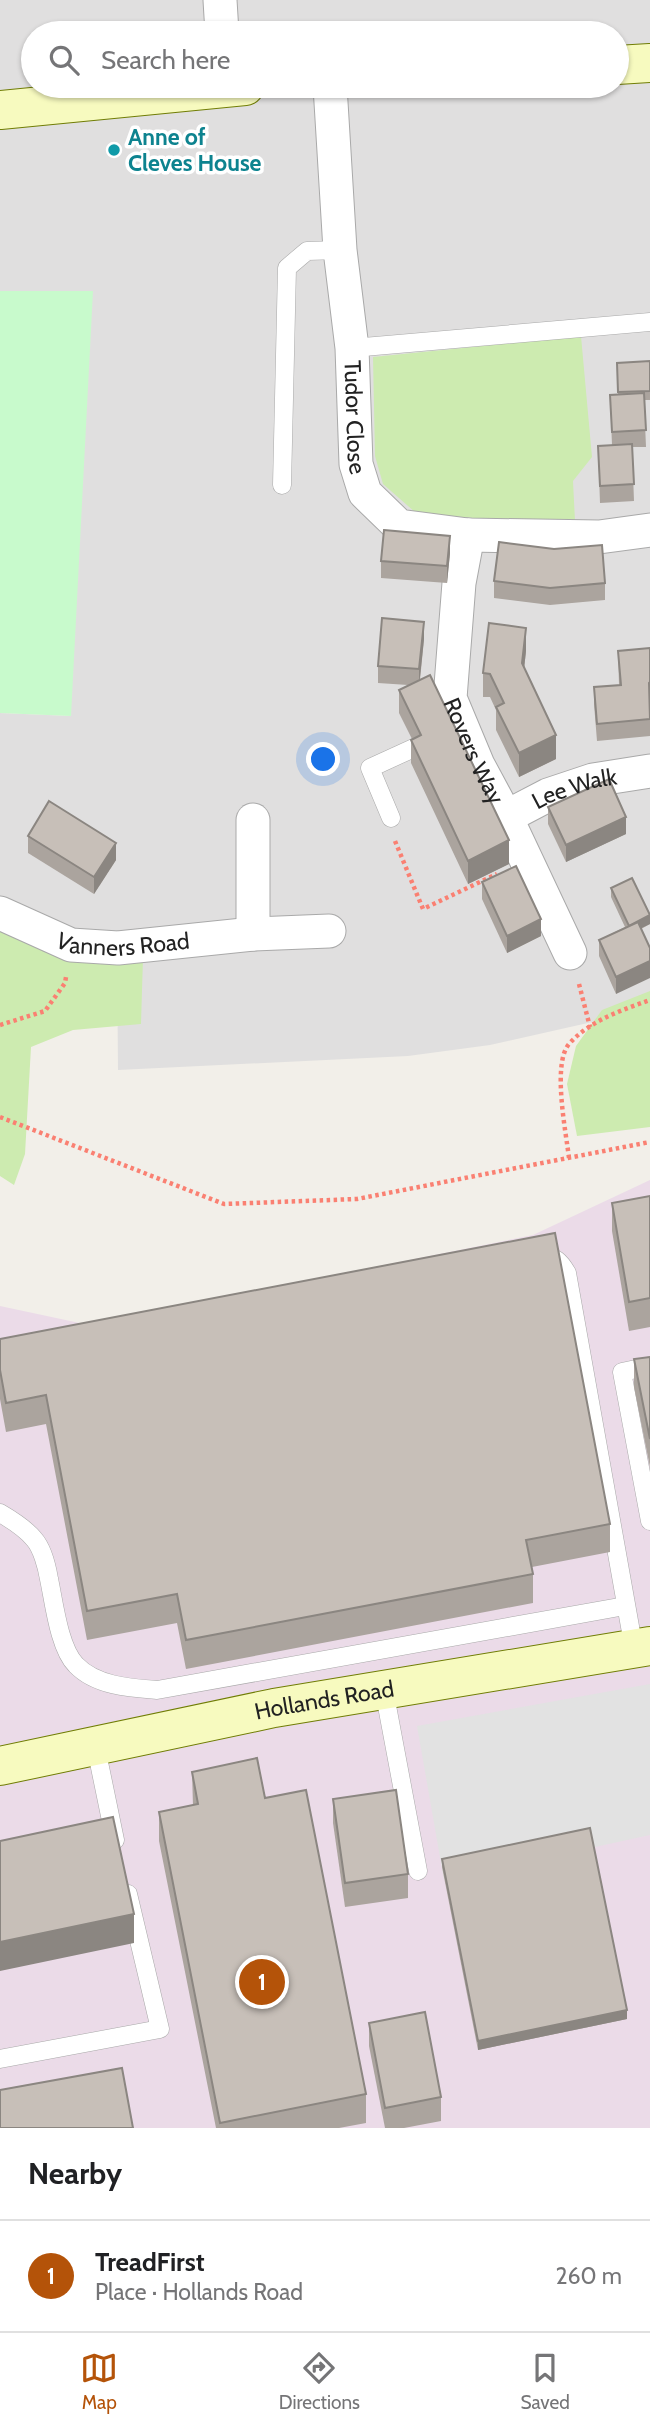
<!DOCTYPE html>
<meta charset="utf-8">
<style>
:root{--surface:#fff;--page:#f6f6f6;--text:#202124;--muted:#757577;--line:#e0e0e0;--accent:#b45309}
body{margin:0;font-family:Cabin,sans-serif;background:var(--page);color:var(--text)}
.you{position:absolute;left:324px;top:760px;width:24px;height:24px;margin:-18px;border:5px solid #fff;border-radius:50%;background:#1a73e8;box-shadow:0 0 0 10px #1a73e833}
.badge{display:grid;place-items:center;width:46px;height:46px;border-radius:50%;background:var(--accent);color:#fff;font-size:23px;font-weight:700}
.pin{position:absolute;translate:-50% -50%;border:4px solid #fff;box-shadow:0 2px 7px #0006}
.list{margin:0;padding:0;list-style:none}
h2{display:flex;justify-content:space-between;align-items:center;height:91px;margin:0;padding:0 28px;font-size:30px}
h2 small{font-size:23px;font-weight:400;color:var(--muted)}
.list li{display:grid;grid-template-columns:46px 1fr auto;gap:21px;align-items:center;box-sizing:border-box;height:112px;padding:0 28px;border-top:2px solid var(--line)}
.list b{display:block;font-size:26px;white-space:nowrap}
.list p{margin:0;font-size:23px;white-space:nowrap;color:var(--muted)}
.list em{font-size:23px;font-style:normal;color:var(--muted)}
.icon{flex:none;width:38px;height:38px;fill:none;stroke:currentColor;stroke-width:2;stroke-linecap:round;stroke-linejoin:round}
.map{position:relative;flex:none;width:650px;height:2128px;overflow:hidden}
.search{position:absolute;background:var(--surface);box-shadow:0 2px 5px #0004;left:21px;right:21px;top:21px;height:77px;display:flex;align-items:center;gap:18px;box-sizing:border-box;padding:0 24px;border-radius:38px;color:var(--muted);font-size:26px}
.sheet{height:203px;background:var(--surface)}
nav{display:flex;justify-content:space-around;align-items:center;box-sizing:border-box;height:98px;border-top:2px solid var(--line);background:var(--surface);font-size:19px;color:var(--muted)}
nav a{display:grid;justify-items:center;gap:4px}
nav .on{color:var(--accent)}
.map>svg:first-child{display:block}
.residential{fill:#e0dfdf;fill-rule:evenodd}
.industrial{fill:#ebdbe8}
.grass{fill:#cdebb0}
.park{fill:#c8facc}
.parking{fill:#e2e2e2}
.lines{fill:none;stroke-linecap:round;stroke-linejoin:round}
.lane-casing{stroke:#a9a9a9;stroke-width:19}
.street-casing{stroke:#a9a9a9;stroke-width:35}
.secondary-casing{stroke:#707d05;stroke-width:40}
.path{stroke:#fa8072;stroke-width:4.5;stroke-dasharray:3.5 3.5;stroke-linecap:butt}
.lane{stroke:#fff;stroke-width:18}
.street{stroke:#fff;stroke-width:33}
.secondary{stroke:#f7fabf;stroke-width:38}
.wall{fill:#aba49e}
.shaded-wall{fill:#8b8681}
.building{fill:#c7bfb8;stroke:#8b8681;stroke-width:2}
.culture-dot{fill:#0f9aa8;stroke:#fff;stroke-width:2.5}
.labels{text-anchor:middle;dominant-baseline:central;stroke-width:7;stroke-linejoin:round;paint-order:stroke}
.culture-label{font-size:23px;font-weight:bold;fill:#0d838f;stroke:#fff;text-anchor:start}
.street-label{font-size:23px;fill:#222;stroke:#fff}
</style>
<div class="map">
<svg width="650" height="2128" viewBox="0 0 650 2128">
<rect width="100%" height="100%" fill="#f2efe9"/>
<path class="residential" d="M0,0H650V1009L490,1045L408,1056L118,1070L117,948L0,916V713L70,716L92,291H0ZM33,33H617V86H33Z"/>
<polygon class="industrial" points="650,1180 650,2128 0,2128 0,1306 89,1325 533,1235"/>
<g class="grass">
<polygon points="581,336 592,457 573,481 575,521 474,518 416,513 383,484 375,456 373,357"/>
<polygon points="0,924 143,958 141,1024 73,1030 31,1047 25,1154 14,1185 0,1176"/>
<polygon points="650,991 650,1127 577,1136 567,1084 576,1046 602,1010"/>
</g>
<polygon class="park" points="0,291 93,291 71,716 0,713"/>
<polygon class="parking" points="650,1684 650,1835 444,1880 417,1726"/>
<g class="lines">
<g class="lane-casing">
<g id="lane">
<polyline points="352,348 650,322"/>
<polyline points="282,485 287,268 307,251 340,250"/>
<polyline points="391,818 370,768 416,747"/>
<path d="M541,1256C555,1256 560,1261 567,1273L634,1649"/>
<polyline points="650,1366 622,1372 650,1521"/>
<path d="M0,1513C12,1520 25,1528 34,1539C42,1548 47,1567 49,1579C54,1602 59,1648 76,1665C96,1686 130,1688 157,1690L625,1606"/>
<polyline points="384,1690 418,1871"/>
<polyline points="96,1748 115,1840"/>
<polyline points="0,2059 160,2029 128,1894"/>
</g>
</g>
<g class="street-casing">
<g id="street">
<polyline points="220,0 222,33"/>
<path id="s1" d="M330,86L340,250L352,348L356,464L365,493L399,526L468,535L599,537L650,530"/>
<path id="s2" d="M468,535L459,583L450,698L478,765L506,817L570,953"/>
<path id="s3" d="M506,817L548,795L593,780L650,771"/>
<path id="s4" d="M0,913L71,945L118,948L253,934L329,931"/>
<polyline points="253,934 253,820"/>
</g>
</g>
<g class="secondary-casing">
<g id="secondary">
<polyline points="617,65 650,63"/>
<polyline points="0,110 245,86"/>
<path id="s5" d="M0,1766L274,1708L650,1646"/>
</g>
</g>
<g class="path">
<polyline points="395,841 423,909 497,874"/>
<polyline points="579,984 590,1027"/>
<polyline points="0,1025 45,1011 65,983 66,977"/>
<polyline points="0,1117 224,1204 357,1199 650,1142"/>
<path d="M569,1158C566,1132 552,1064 569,1044C589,1021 622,1010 650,1000"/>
</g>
<use href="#lane" class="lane"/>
<use href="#street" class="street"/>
<use href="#secondary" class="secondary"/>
</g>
<g class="wall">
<polygon points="650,361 650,400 644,400 646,447 632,447 634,501 600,503 598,446 612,445 610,395 618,394 617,363"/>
<polygon points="450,553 447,583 381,578 381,561"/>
<polygon points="494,581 605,583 605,600 550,605 494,598"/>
<polygon points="424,639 420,680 509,864 468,884 411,763 411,740 412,739 399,713 399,690 408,685 378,683 378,666"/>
<polygon points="650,648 650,736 597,741 594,704 594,687 619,685 618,651"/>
<polygon points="526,651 524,668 556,759 519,777 496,730 496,710 490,697 483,697 483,673"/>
<polygon points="548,807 626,834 566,862 548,824"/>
<polygon points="28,836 116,860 94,894 28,853"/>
<polygon points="482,882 541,936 507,953 482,899"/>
<polygon points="611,888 650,924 641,929 616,994 599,956 599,940 625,927 611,897"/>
<polygon points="650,1196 650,1327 629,1331 612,1231 612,1203"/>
<polygon points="0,1339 610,1524 610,1552 532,1567 533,1574 533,1603 186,1669 177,1623 87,1640 46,1424 6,1432 0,1399"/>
<polygon points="650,1357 650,1467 634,1387 634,1359"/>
<polygon points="192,1772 265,1798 366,2094 366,2123 339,2128 216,2128 159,1841 159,1812 193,1806"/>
<polygon points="333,1799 408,1874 408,1898 345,1907 333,1823"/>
<polygon points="442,1859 627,2019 478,2050 442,1867"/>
<polygon points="369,2023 441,2097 441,2121 404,2128 385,2128 369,2046"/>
</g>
<g class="shaded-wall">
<polygon points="450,536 450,553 447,583 447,566"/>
<polygon points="424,622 424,639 419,686 419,669"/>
<polygon points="526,628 526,651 522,687 522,663"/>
<polygon points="556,735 556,759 519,777 519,753"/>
<polygon points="626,817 626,834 566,862 566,845"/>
<polygon points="509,840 509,864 468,884 468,861"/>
<polygon points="116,843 116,860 94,894 94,877"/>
<polygon points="650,915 650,924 629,934 629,926"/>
<polygon points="541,919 541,936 507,953 507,936"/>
<polygon points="650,961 650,978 616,994 616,977"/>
<polygon points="134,1914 134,1943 0,1971 0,1942"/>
<polygon points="627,2010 627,2019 478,2050 478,2041"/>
</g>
<g class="building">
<polygon points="650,361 650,391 618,392 617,363"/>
<polygon points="644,393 646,430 612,432 610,395"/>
<polygon points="632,444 634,484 600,486 598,446"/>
<polygon points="384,530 450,536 447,566 381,561"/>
<polygon points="499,542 554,549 602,545 605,583 550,588 494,581"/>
<polygon points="382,618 424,622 419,669 378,666"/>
<polygon points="489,623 526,628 522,663 556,735 519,753 496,707 504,703 490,674 483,673"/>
<polygon points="650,648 650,682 649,683 650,719 597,724 594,687 621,685 618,651"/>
<polygon points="430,675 509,840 468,861 411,740 421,735 399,690"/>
<polygon points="609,779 626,817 566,845 548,807"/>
<polygon points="49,801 116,843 94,877 28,836"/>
<polygon points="516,866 541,919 507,936 482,882"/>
<polygon points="632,878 650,915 629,926 611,888"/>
<polygon points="638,922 650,948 650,961 616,977 599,940"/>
<polygon points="650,1196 650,1298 629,1302 612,1203"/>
<polygon points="555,1233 610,1524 526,1540 533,1574 186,1640 177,1594 87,1611 46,1395 6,1403 0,1370 0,1339"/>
<polygon points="650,1357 650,1439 634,1359"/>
<polygon points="257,1758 265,1798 306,1790 366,2094 220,2123 159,1812 198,1804 192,1772"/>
<polygon points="396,1790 408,1874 345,1883 333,1799"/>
<polygon points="113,1817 134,1914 0,1942 0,1841"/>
<polygon points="590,1828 627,2010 478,2041 442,1859"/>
<polygon points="425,2012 441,2097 385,2108 369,2023"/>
<polygon points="122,2068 133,2128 0,2128 0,2090"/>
</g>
<circle class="culture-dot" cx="114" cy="150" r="7"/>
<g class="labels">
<g class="culture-label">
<text x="128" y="137">Anne of<tspan x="128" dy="26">Cleves House</tspan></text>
</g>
<g class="street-label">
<text stroke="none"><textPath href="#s1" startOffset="332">Tudor Close</textPath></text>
<text stroke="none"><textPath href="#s2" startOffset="222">Rovers Way</textPath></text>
<text stroke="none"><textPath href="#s3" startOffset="75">Lee Walk</textPath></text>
<text stroke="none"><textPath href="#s4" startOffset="130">Vanners Road</textPath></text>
<text stroke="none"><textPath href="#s5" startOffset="331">Hollands Road</textPath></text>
</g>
</g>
</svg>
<div class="you"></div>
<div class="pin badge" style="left:262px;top:1982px">1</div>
<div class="search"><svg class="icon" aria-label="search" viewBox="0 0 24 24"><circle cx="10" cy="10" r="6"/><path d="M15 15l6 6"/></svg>Search here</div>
</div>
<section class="sheet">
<h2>Nearby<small></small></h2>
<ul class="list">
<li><span class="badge">1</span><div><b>TreadFirst</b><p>Place · Hollands Road</p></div><em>260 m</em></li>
</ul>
</section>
<nav>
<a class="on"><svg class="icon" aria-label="map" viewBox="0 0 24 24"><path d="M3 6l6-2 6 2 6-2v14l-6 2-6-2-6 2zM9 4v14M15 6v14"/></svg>Map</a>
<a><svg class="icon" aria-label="directions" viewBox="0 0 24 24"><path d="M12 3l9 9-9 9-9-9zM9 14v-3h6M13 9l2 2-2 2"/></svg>Directions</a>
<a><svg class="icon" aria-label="saved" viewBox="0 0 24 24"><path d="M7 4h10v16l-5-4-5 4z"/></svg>Saved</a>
</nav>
